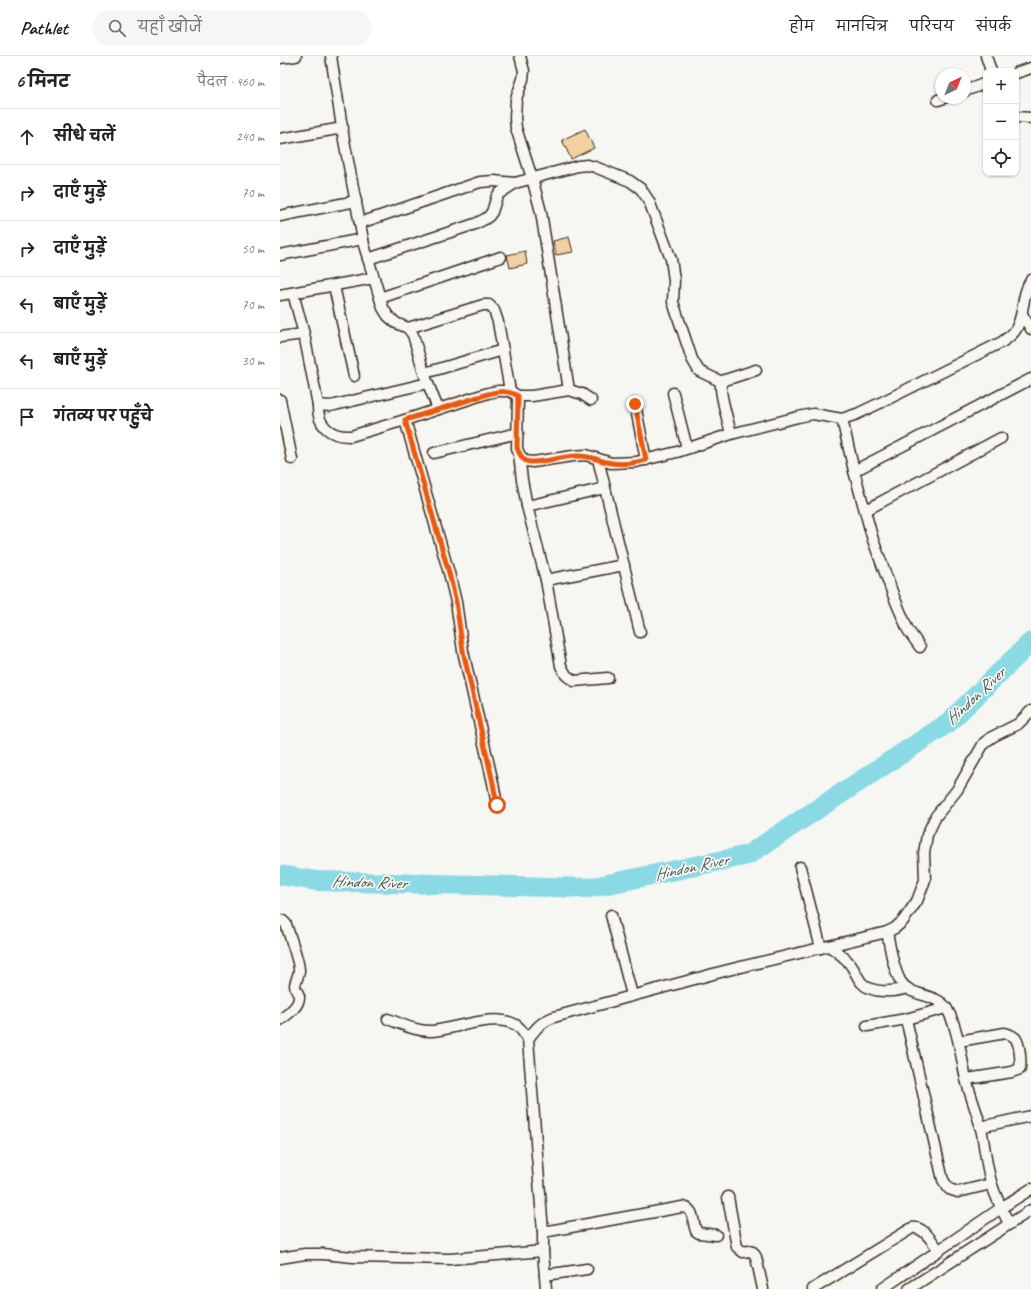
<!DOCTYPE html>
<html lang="hi">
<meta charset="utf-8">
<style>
:root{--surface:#fff;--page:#f6f6f6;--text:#222;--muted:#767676;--line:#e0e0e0}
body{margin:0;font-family:Caveat,"Playpen Sans Deva",sans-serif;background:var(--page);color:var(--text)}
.controls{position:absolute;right:12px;top:12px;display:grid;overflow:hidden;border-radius:8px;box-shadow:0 1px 3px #0004}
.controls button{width:36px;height:36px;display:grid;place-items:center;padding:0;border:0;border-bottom:1px solid var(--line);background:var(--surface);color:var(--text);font:20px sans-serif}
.compass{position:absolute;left:655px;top:12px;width:36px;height:36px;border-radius:50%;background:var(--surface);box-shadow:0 1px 3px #0004;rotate:43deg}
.stop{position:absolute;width:12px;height:12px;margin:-9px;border:3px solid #ea580c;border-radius:50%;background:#fff}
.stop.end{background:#ea580c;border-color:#fff;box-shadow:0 1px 4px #0008}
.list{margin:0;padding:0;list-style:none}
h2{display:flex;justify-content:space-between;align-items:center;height:52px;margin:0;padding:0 16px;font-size:17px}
h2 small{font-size:13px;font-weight:400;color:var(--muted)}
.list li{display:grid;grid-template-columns:26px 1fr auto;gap:12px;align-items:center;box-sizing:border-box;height:56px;padding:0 16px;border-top:1px solid var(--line)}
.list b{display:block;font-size:15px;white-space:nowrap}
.list em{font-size:13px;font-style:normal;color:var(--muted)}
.icon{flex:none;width:22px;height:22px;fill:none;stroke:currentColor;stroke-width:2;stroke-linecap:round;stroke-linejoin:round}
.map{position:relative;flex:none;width:751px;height:1233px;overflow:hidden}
header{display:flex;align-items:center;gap:24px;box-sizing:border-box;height:56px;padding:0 20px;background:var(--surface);border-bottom:1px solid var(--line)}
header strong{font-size:19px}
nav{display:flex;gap:22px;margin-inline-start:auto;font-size:14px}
.search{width:280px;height:36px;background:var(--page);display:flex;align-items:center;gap:10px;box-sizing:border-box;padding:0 14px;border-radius:22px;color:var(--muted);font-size:15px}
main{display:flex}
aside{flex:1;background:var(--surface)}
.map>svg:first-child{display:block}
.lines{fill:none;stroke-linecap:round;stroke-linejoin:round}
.river{stroke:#89dae4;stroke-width:20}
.building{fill:#efd1a2;stroke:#3b2a1e}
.minor-casing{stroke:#3b2a1e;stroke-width:13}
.minor{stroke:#f6f6f2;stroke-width:10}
.route{stroke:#ea580c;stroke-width:5}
.labels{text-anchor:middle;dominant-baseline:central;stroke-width:3.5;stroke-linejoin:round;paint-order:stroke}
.water-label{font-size:17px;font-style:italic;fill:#4e5650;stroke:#f6f6f2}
</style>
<header>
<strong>Pathlet</strong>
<div class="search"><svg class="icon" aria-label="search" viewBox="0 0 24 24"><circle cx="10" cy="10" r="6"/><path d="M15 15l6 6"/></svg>यहाँ खोजें</div>
<nav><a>होम</a><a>मानचित्र</a><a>परिचय</a><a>संपर्क</a></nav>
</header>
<main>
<aside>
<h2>6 मिनट<small>पैदल · 460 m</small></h2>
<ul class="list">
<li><svg class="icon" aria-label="ahead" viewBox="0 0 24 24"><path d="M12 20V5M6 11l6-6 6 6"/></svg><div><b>सीधे चलें</b></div><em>240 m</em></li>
<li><svg class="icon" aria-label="right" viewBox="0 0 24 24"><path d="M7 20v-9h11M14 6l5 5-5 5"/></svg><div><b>दाएँ मुड़ें</b></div><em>70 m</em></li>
<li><svg class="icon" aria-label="right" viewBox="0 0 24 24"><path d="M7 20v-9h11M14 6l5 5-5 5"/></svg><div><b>दाएँ मुड़ें</b></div><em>50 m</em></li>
<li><svg class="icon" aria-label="left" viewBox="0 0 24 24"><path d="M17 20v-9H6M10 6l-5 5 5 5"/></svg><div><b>बाएँ मुड़ें</b></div><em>70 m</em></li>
<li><svg class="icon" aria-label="left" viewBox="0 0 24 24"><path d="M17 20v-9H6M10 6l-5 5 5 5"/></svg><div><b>बाएँ मुड़ें</b></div><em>30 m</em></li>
<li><svg class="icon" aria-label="arrive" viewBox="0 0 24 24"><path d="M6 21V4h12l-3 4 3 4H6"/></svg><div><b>गंतव्य पर पहुँचे</b></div></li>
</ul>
</aside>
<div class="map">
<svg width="751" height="1233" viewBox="0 0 751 1233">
<rect width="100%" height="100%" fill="#f6f6f2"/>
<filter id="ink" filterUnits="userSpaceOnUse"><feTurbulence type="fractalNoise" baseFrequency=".025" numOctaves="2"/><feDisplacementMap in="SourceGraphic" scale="8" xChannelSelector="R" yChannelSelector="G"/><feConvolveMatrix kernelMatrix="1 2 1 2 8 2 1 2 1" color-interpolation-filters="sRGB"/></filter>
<g filter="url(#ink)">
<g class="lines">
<polyline class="river" points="0,819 36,825 309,832 468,799 668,667 751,586"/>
</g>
<g class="building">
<polygon points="305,73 314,92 291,103 282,84"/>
<polygon points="289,181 293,196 276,199 273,185"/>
<polygon points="245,195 247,208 230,212 227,199"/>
</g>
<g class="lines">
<g class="minor-casing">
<g id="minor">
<polyline points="51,0 64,84 84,189 103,252 108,260 116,267 128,272 133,279 145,320 158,353"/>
<polyline points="240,0 244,15 243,23 236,43 235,62 236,72 252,122 261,156 289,334"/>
<polyline points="706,0 711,15"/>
<polyline points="0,2 16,0"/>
<polyline points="736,17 751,12"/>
<polyline points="685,35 706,27"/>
<polyline points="658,44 664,42"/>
<polyline points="736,61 751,62"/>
<polyline points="0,83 63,72"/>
<polyline points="0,160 76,145"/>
<polyline points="80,167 200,126 214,125 235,127 298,110 307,109 315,111 350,125 361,133 369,145 391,203 394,224 393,246 412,303 419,315 442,326"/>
<polyline points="0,199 83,183"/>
<polyline points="88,203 195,168 205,163 209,160 212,156 217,140 220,137 235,127"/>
<polyline points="54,230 74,320"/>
<path d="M13,237L24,278L38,349C37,369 50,381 71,380L125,364L169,517L176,546L183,595L213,727L217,749"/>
<polyline points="0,239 94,222"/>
<polyline points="100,242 221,201"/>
<polyline points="742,258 751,273"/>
<polyline points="128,272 203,249 209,249 214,254 218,266 230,335"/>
<polyline points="0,281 24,278"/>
<polyline points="145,317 223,294"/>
<polyline points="393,337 407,392"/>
<path d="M238,340L237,392L239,398L245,405L253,406L293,400L306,399L331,407L356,406L397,396L451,378L518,361L533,358L562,363L577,358L602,346L722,286C727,282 733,279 736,273C745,258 741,239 751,224"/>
<polyline points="0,344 12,403"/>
<polyline points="355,348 366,404"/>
<polyline points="38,349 50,350 55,349 148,327"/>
<polyline points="562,363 574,415 593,484 614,541 628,574 640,591"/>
<polyline points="125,364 208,337 218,335 230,335 238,340 252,340 289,334 302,338 311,344"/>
<path d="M451,378C449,368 439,336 441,328C441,325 442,325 445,324L476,314"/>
<polyline points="154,397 238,377"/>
<polyline points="239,398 242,424 247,450 266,524 281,610 286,619 294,625 328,622"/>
<polyline points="318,403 360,576"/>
<polyline points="574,415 751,323"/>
<polyline points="247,450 325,432"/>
<polyline points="586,454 721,382"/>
<polyline points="266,524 344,509"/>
<polyline points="520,811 541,892"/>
<polyline points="331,859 352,939"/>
<path d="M0,864L3,865L6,868C9,879 19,904 19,914C19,919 16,924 15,929C15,934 18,936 19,940C20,950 7,959 0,964"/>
<path d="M607,876C610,891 613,913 621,926C630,941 657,937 667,953C678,972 681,1001 686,1023C690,1039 697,1056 701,1072C705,1091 706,1111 712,1129C716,1142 723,1155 729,1168"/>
<path d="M549,890C556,895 565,901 570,908C575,914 577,922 582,927C591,938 615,936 627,932"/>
<path d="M108,963C122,968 137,976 152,975C176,973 214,956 236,969C241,972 244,978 248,983L263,1176V1195L266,1233"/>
<polyline points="626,963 663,1124 669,1133 678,1136 711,1128"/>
<polyline points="587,970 626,963 666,952"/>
<path d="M248,983C256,972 261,966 274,961L448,914L607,876L615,872L623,865L637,845L645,824L644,797L647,779L656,760L677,734L704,687L712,681L738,668L751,655"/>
<path d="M679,985L725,977C729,978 733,979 736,983C740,990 741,1005 740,1013L732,1016L687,1023"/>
<polyline points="700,1071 751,1060"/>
<polyline points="448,1141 457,1191 463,1196 469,1195 473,1196 476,1201 483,1233"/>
<path d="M263,1176L402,1151C415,1152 412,1165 416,1175L419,1177L436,1179"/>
<polyline points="0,1202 25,1198 43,1198 73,1201 170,1203 263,1195"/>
<polyline points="265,1219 307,1213"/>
<path d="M533,1233L632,1172C644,1170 652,1186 659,1194"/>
<polyline points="602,1233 721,1152 751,1133"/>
<polyline points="629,1233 751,1154"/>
</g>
</g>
<use href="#minor" class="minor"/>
</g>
</g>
<g class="lines" filter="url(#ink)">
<path class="route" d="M217,749L213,727L183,595L176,546L169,517L125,364L208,338C221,335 227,334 238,340L237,392C239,397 241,402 246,405C255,409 284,400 295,400C312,399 318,405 332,407C343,409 355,407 366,404L355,348"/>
</g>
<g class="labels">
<g class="water-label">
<text transform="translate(695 640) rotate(-43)">Hindon River</text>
<text transform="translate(411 811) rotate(-12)">Hindon River</text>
<text transform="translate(89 826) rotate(2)">Hindon River</text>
</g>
</g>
</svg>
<div class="controls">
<button>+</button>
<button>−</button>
<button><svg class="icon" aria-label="locate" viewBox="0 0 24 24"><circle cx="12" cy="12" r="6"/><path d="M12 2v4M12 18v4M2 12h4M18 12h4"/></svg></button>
</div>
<svg class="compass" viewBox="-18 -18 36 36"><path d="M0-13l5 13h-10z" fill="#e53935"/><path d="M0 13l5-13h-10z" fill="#767676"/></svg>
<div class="stop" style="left:217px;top:749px"></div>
<div class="stop end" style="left:355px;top:348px"></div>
</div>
</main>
